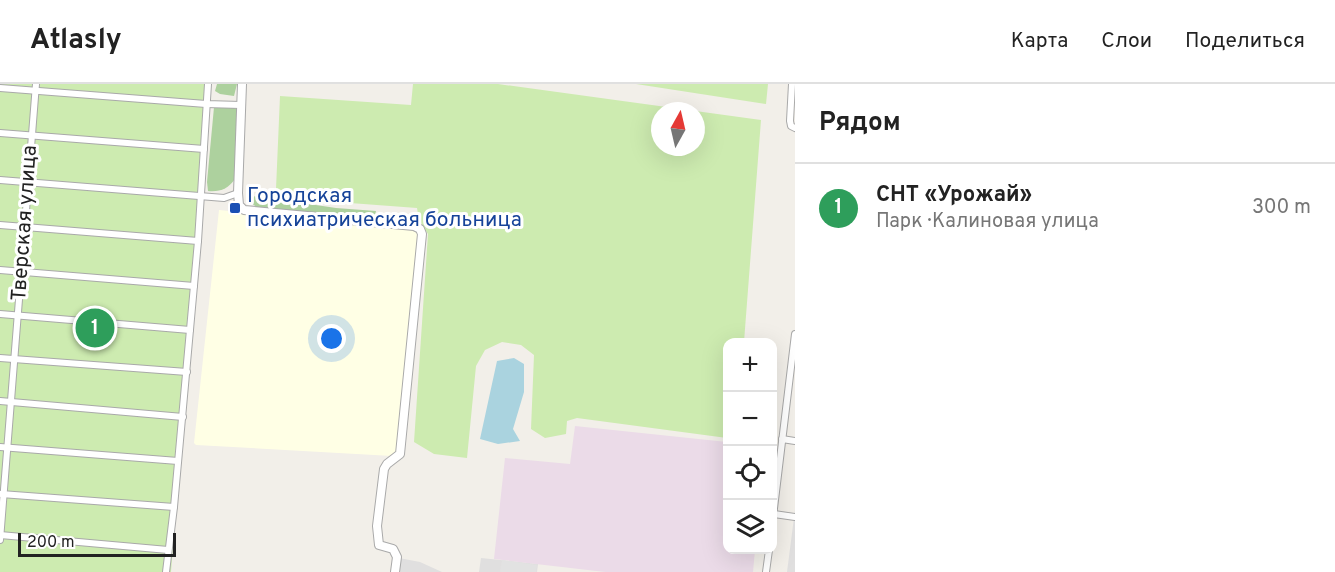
<!DOCTYPE html>
<html lang="ru">
<meta charset="utf-8">
<style>
:root{--surface:#fff;--page:#f6f6f6;--text:#222;--muted:#767676;--line:#e0e0e0;--accent:#0f766e}
body{margin:0;font-family:Overpass,sans-serif;background:var(--page);color:var(--text)}
.controls{position:absolute;right:18px;bottom:18px;display:grid;overflow:hidden;border-radius:12px;box-shadow:0 6px 24px #0002}
.controls button{width:54px;height:54px;display:grid;place-items:center;padding:0;border:0;border-bottom:2px solid var(--line);background:var(--surface);color:var(--text);font:30px sans-serif}
.compass{position:absolute;left:651px;top:18px;width:54px;height:54px;border-radius:50%;background:var(--surface);box-shadow:0 6px 24px #0002;rotate:8deg}
.scale{position:absolute;left:18px;bottom:15px;width:158px;box-sizing:border-box;padding-left:6px;border:3px solid #222;border-top:0;font-size:16px;line-height:21px;white-space:nowrap;color:#222;-webkit-text-stroke:4px #fff;paint-order:stroke}
.you{position:absolute;left:332px;top:255px;width:21px;height:21px;margin:-15px;border:4px solid #fff;border-radius:50%;background:#1a73e8;box-shadow:0 0 0 9px #1a73e833}
.badge{display:grid;place-items:center;width:39px;height:39px;border-radius:50%;background:var(--accent);color:#fff;font-size:20px;font-weight:700}
.pin{position:absolute;translate:-50% -50%;border:3px solid #fff;box-shadow:0 2px 6px #0006}
.list{margin:0;padding:0;list-style:none}
h2{display:flex;justify-content:space-between;align-items:center;height:78px;margin:0;padding:0 24px;font-size:26px}
h2 small{font-size:20px;font-weight:400;color:var(--muted)}
.list li{display:grid;grid-template-columns:39px 1fr auto;gap:18px;align-items:center;box-sizing:border-box;height:90px;padding:0 24px;border-top:2px solid var(--line)}
.list b{display:block;font-size:22px;white-space:nowrap}
.list p{margin:0;font-size:20px;white-space:nowrap;color:var(--muted)}
.list em{font-size:20px;font-style:normal;color:var(--muted)}
.icon{flex:none;width:33px;height:33px;fill:none;stroke:currentColor;stroke-width:2;stroke-linecap:round;stroke-linejoin:round}
.map{position:relative;flex:none;width:795px;height:488px;overflow:hidden}
header{display:flex;align-items:center;gap:36px;box-sizing:border-box;height:84px;padding:0 30px;background:var(--surface);border-bottom:2px solid var(--line)}
header strong{font-size:28px}
nav{display:flex;gap:33px;margin-inline-start:auto;font-size:21px}
main{display:flex}
aside{flex:1;background:var(--surface)}
.map>svg:first-child{display:block}
.residential{fill:#e0dfdf}
.industrial{fill:#ebdbe8}
.education{fill:#ffffe5}
.grass{fill:#cdebb0;fill-rule:evenodd}
.forest{fill:#add19e}
.parking{fill:#e2e2e2}
.water{fill:#aad3df}
.lines{fill:none;stroke-linecap:round;stroke-linejoin:round}
.minor-casing{stroke:#a9a9a9;stroke-width:8}
.tertiary-casing{stroke:#a9a9a9;stroke-width:10}
.minor{stroke:#fff;stroke-width:6}
.tertiary{stroke:#fff;stroke-width:8}
.transit-dot{fill:#1a4fb4;stroke:#fff;stroke-width:2}
.labels{text-anchor:middle;dominant-baseline:central;stroke-width:6;stroke-linejoin:round;paint-order:stroke}
.transit-label{font-size:21px;fill:#164399;stroke:#fff;text-anchor:start}
.street-label{font-size:21px;fill:#222;stroke:#fff}
</style>
<header>
<strong>Atlasly</strong>
<nav><a>Карта</a><a>Слои</a><a>Поделиться</a></nav>
</header>
<main>
<div class="map">
<svg width="795" height="488" viewBox="0 0 795 488">
<rect width="100%" height="100%" fill="#f2efe9"/>
<g class="residential">
<polygon points="795,426 795,488 787,488"/>
<polygon points="399,474 420,478 442,488 397,488"/>
<polygon points="481,474 538,480 537,488 479,488"/>
</g>
<polygon class="industrial" points="575,342 727,358 728,466 755,466 753,488 605,488 494,475 505,374 570,380"/>
<polygon class="education" points="219,126 416,146 419,149 399,365 392,372 196,361 194,359"/>
<g class="grass">
<polygon points="0,0 210,0 171,488 0,488"/>
<path d="M413,0H498L761,36L744,258H728L727,354L577,334L567,337L566,350L545,354L531,345L534,271L521,261L502,258L485,266L476,282L467,374L434,370L414,358L428,150L419,136L417,124L350,119L276,105L280,12L411,21ZM660,27H696V63H660Z"/>
<polygon points="636,0 768,0 766,20"/>
</g>
<g class="forest">
<polygon points="217,0 237,0 234,12 220,10 215,7"/>
<path d="M214,23H231L237,25L235,95C228,105 220,108 208,107L207,98Z"/>
<polygon points="255,112 336,124 376,127 374,135 258,124 251,119 251,115"/>
</g>
<polygon class="parking" points="502,476 537,481 536,488 500,488"/>
<polygon class="water" points="514,274 524,280 524,308 513,345 520,357 498,360 480,355 497,277"/>
<g class="lines">
<g class="minor-casing">
<g id="minor">
<polyline points="792,0 790,37 791,42 795,44"/>
<polyline points="0,4 206,20 241,21"/>
<polyline points="0,49 204,65"/>
<polyline points="0,96 224,114 238,109"/>
<polyline points="0,141 198,157"/>
<polyline points="0,186 194,202"/>
<polyline points="0,230 190,246"/>
<polyline points="0,274 187,288"/>
<polyline points="0,317 183,333"/>
<polyline points="782,355 795,357"/>
<polyline points="0,363 178,377"/>
<polyline points="1,410 174,423"/>
<polyline points="774,430 795,433"/>
<polyline points="772,441 795,250"/>
<polyline points="0,451 168,466"/>
<polyline points="0,456 36,0"/>
<polyline points="166,488 174,423 198,157 208,0"/>
<polyline points="766,488 769,466"/>
</g>
</g>
<g class="tertiary-casing">
<polyline id="tertiary" points="242,0 238,109 239,121 244,126 414,142 420,145 422,150 400,370 387,380 384,385 377,442 379,461 393,465 397,473 395,488"/>
</g>
<use href="#minor" class="minor"/>
<use href="#tertiary" class="tertiary"/>
</g>
<rect class="transit-dot" x="229" y="118" width="12" height="12" rx="3"/>
<g class="labels">
<g class="transit-label">
<text x="247" y="112">Городская<tspan x="247" dy="24">психиатрическая больница</tspan></text>
</g>
<g class="street-label">
<text transform="translate(25 139) rotate(-86)">Тверская улица</text>
</g>
</g>
</svg>
<div class="controls">
<button>+</button>
<button>−</button>
<button><svg class="icon" aria-label="locate" viewBox="0 0 24 24"><circle cx="12" cy="12" r="6"/><path d="M12 2v4M12 18v4M2 12h4M18 12h4"/></svg></button>
<button><svg class="icon" aria-label="layers" viewBox="0 0 24 24"><path d="M12 4l9 5-9 5-9-5zM3 14l9 5 9-5"/></svg></button>
</div>
<svg class="compass" viewBox="-18 -18 36 36"><path d="M0-13l5 13h-10z" fill="#e53935"/><path d="M0 13l5-13h-10z" fill="#767676"/></svg>
<div class="scale">200 m</div>
<div class="you"></div>
<div class="pin badge" style="left:95px;top:244px;background:#2e9e5b">1</div>
</div>
<aside>
<h2>Рядом<small></small></h2>
<ul class="list">
<li><span class="badge" style="background:#2e9e5b">1</span><div><b>СНТ «Урожай»</b><p>Парк · Калиновая улица</p></div><em>300 m</em></li>
</ul>
</aside>
</main>
